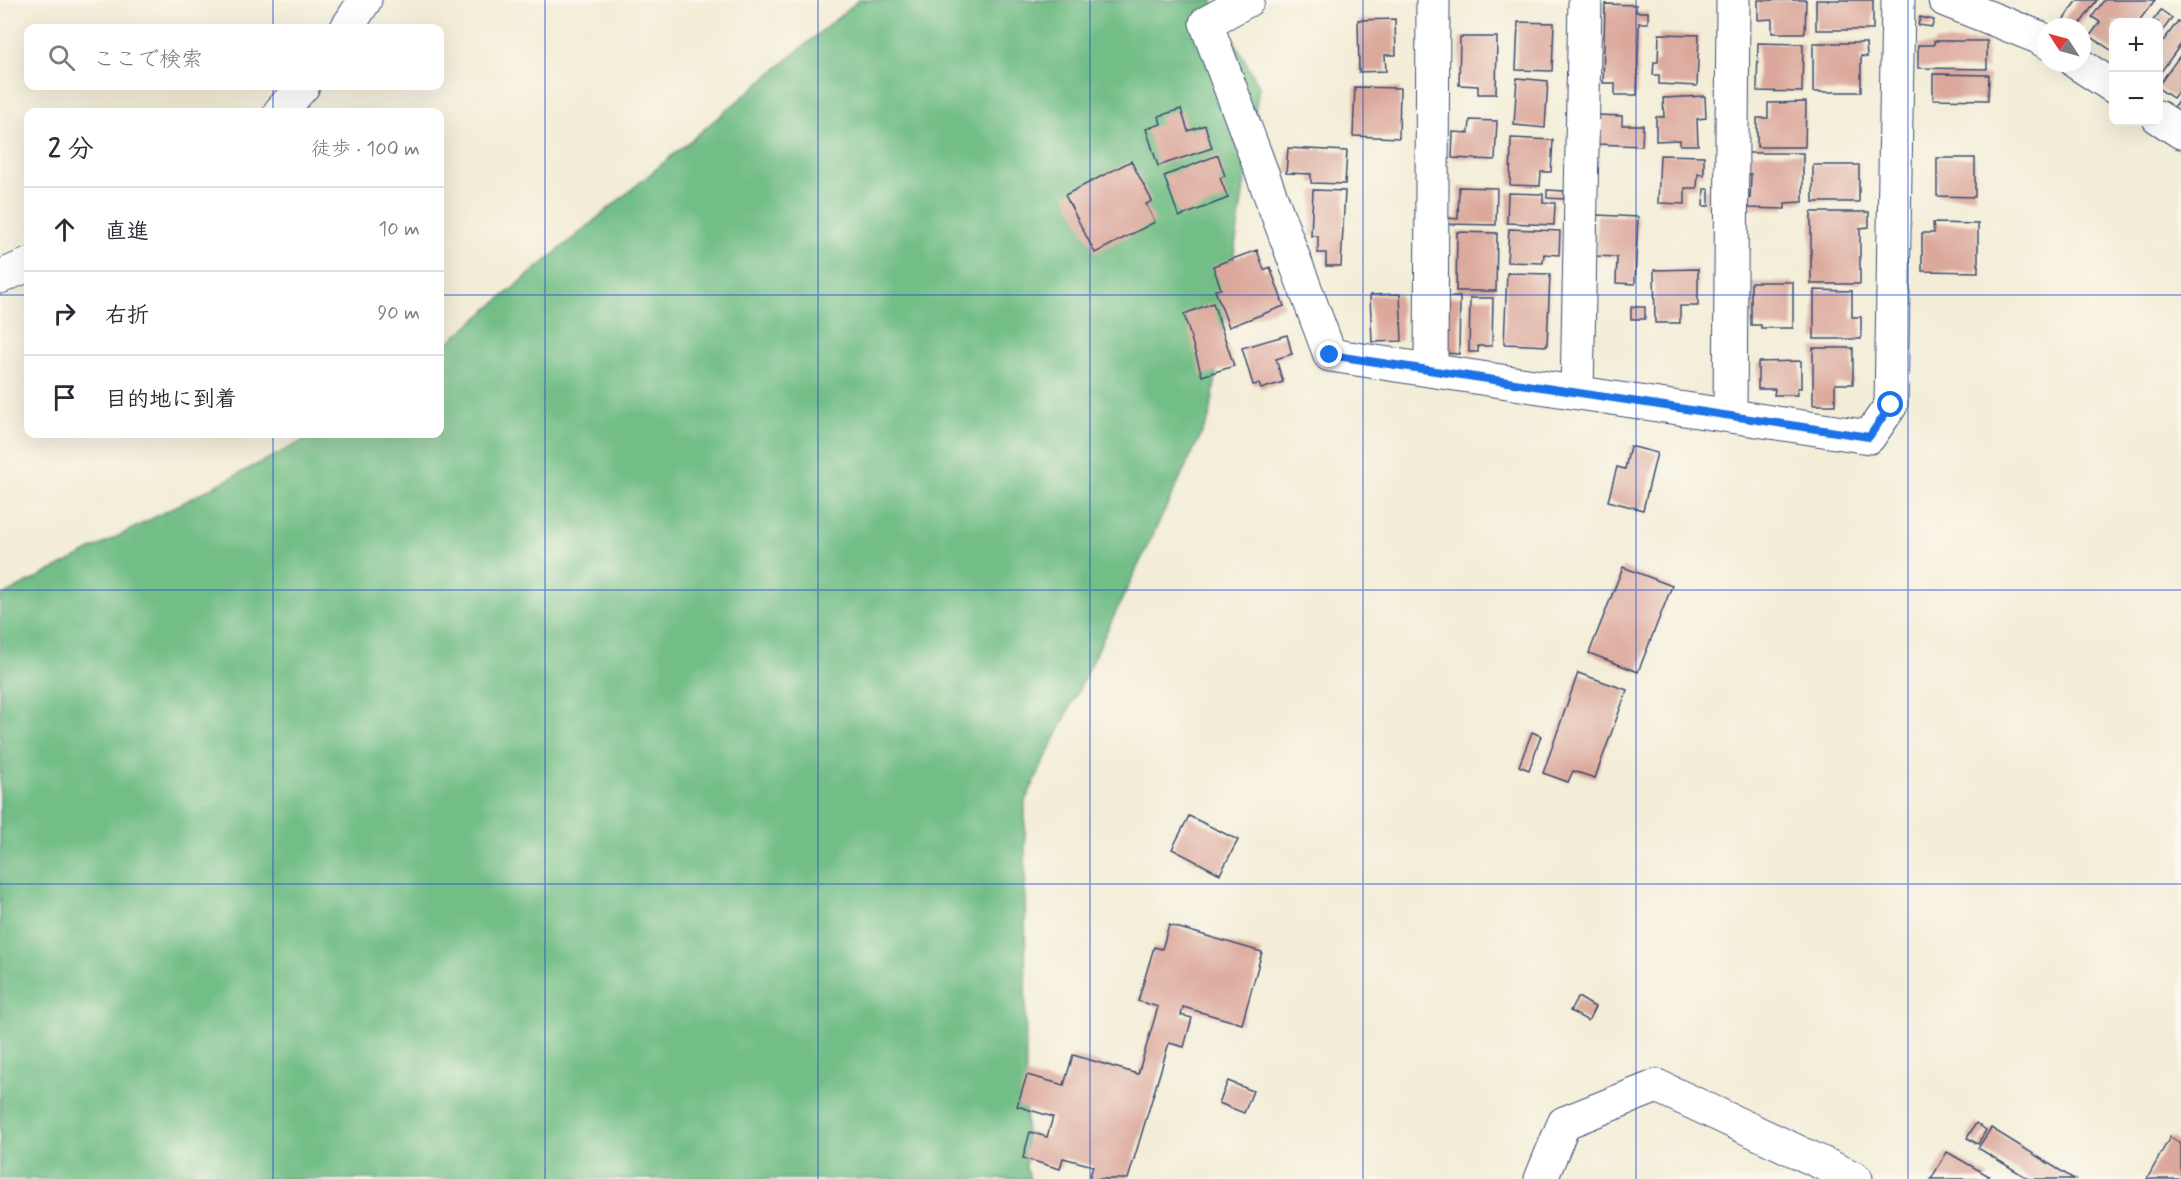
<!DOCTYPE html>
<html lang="ja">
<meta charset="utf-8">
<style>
:root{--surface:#fff;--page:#f7f7f7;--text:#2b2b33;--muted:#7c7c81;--line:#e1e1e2}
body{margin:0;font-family:Mynerve,"Klee One",sans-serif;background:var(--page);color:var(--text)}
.controls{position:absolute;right:18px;top:18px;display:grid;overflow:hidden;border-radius:12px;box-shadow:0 6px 24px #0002}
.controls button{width:54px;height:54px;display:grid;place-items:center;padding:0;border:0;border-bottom:2px solid var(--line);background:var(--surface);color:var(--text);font:30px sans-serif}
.compass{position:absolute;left:2037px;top:18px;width:54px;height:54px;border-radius:50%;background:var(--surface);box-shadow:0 6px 24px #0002;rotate:306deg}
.stop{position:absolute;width:18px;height:18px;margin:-14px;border:4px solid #1a73e8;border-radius:50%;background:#fff}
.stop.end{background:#1a73e8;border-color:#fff;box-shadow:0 2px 6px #0008}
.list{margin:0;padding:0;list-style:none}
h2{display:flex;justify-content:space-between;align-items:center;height:78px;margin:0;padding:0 24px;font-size:26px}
h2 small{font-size:20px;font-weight:400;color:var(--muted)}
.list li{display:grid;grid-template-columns:39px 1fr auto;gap:18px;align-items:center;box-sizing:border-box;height:84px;padding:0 24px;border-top:2px solid var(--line)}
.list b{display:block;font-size:22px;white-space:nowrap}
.list em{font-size:20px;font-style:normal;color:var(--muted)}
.icon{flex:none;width:33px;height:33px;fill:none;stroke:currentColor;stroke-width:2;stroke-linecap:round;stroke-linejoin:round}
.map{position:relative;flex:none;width:2181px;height:1179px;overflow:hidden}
.search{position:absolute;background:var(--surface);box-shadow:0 6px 24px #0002;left:24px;top:24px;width:420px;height:66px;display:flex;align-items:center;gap:15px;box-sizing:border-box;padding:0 21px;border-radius:12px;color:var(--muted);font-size:22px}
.panel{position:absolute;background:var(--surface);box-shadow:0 6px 24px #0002;left:24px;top:108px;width:420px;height:330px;border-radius:12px}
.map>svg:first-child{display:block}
.forest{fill:#73be87;stroke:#477672;stroke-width:1.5}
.building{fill:#dba89b}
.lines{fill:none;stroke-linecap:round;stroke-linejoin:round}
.minor-casing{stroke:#3b4c70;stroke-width:35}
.minor{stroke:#fff;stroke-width:33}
.route{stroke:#1a73e8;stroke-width:8}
.grid{fill:none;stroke:#1d4ed8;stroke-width:1.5;stroke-opacity:0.55}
</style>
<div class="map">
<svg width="2181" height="1179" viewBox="0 0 2181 1179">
<rect width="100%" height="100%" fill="#fbf7ec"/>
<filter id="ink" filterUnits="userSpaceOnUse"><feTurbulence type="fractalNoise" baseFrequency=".0167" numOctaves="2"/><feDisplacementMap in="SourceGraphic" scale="12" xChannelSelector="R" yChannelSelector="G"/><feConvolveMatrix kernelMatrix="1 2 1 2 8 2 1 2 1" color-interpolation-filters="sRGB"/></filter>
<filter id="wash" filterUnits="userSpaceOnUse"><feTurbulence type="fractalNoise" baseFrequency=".008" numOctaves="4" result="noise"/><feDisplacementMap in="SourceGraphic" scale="24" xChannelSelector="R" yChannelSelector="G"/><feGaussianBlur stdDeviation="1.35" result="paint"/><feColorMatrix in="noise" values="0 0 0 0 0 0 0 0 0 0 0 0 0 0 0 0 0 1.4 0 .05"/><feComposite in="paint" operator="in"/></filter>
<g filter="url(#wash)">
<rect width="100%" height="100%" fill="#f3edd7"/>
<polygon class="forest" points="859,0 1212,0 1259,86 1210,416 1025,801 1026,1168 1030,1179 0,1179 0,597 316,434 440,434 440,349"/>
<g id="blocks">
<g class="building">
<polygon points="1758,0 1806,0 1805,33 1772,33 1772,19 1758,20"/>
<rect x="1816" y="0" width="57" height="30"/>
<polygon points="2078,0 2097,0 2078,27 2058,27"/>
<polygon points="2104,0 2155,0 2138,22 2114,22 2114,52 2090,36 2100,22 2092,17"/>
<polygon points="1605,4 1636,5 1636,12 1648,12 1648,23 1639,23 1637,95 1615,95 1615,83 1603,83"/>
<polygon points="2161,10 2172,18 2158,37 2158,22 2152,22"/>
<polygon points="1920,17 1934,20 1932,27 1918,25"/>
<polygon points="1395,19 1396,55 1385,55 1386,71 1359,72 1358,20"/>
<polygon points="2178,21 2181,23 2181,44 2158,76 2158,48"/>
<polygon points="1518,22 1554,23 1552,71 1516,70"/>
<polygon points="1659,34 1699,35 1697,86 1659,84 1659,75 1653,75 1654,62 1658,62"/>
<polygon points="1460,37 1497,37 1496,94 1478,94 1478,86 1459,85"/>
<polygon points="1934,41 1987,41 1987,69 1918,68 1918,45 1934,45"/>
<polygon points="1758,43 1803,44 1802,92 1757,91"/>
<polygon points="1813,43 1866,43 1867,57 1861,56 1861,92 1813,92"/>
<polygon points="2181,54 2181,88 2173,98 2158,88 2158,86"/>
<polygon points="1933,74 1989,75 1988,100 1933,99"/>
<polygon points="1517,78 1548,81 1545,128 1514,125"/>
<polygon points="1355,87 1400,88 1399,138 1353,136"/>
<polygon points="1705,96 1706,118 1697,119 1698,145 1680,145 1680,140 1656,141 1656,117 1664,117 1663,98"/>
<polygon points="2181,97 2181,112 2174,107"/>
<polygon points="1806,102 1805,147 1757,147 1757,118 1768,118 1768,103"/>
<polygon points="1181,109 1188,131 1205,125 1212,148 1158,166 1146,129 1161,124 1159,116"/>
<polygon points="1597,115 1622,116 1622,125 1643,125 1642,146 1596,144"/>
<polygon points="1470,120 1497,121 1495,160 1452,158 1453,132 1469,133"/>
<polygon points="1511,138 1553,140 1551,172 1541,172 1540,186 1510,185"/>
<polygon points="1288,148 1347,151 1345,184 1311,183 1311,174 1286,173"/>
<polygon points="1744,153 1803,153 1803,202 1785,203 1785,209 1744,208 1744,199 1750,198 1751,174 1744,174"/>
<polygon points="1218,155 1225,176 1220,178 1228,198 1179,217 1164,176"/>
<polygon points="1660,155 1704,156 1704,175 1698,174 1697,188 1685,188 1685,204 1658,203"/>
<polygon points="1937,158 1975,158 1975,197 1937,196"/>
<polygon points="1131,161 1152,201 1146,204 1155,222 1095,253 1065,195"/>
<rect x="1813" y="165" width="46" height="37"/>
<polygon points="1459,187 1497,188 1496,225 1448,224 1448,218 1458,219"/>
<polygon points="1704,189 1709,189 1709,206 1703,206"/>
<polygon points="1313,190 1345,191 1341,266 1326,266 1326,253 1318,253 1318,236 1311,236"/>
<polygon points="1547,190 1564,191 1564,199 1547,198"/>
<polygon points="1508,193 1543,194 1543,203 1555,203 1554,225 1507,223"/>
<polygon points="1811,212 1869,212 1869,227 1860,228 1860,284 1811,284"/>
<polygon points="1597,215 1638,217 1635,284 1616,283 1617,257 1596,256"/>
<polygon points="1933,223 1978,224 1978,272 1922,271 1922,233 1934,233"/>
<polygon points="1509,229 1560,231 1559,255 1544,254 1543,263 1507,262"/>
<polygon points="1457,232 1497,233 1496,291 1456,291"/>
<polygon points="1257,250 1264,270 1270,267 1284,306 1229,327 1215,290 1221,289 1213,266"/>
<polygon points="1698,269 1698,306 1680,306 1680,323 1655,323 1654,270"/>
<polygon points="1507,273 1550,274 1547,346 1504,344"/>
<polygon points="1751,282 1793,282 1793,328 1761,328 1761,325 1751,325"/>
<polygon points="1814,290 1852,291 1852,317 1861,317 1861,339 1814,339"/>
<polygon points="1400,294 1402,341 1372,342 1370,295"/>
<polygon points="1444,297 1460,297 1459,354 1443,353"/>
<polygon points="1470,298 1493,298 1492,346 1478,346 1478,352 1469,352"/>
<polygon points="1213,303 1234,366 1202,376 1184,314"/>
<rect x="1631" y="307" width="14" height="12"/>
<polygon points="1287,335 1292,354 1276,359 1283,382 1261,389 1259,384 1253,385 1242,348"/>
<polygon points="1813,348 1853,348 1853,384 1835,384 1835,405 1813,405"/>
<polygon points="1801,361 1801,388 1797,388 1797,395 1774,395 1775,389 1758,389 1758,362"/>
<polygon points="1630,446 1657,453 1643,510 1608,501 1617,467 1625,469"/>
<polygon points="1623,567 1672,586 1638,672 1589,653"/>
<polygon points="1578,673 1627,690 1595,778 1573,771 1568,782 1543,773"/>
<polygon points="1532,732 1541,736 1529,770 1519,766"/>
<polygon points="1189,816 1238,840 1220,874 1172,849"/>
<polygon points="1169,925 1262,952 1242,1024 1183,1007 1181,1015 1192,1018 1184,1047 1169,1043 1128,1179 1089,1179 1093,1166 1063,1158 1060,1169 1023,1158 1030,1132 1047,1137 1053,1117 1017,1106 1027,1075 1064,1085 1073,1055 1138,1074 1158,1007 1138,1001 1154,947 1162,949"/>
<polygon points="1578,997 1595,1007 1588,1021 1570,1011"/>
<polygon points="1228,1081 1253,1091 1244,1113 1219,1103"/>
<polygon points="1976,1123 1986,1130 1978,1144 1967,1138"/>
<polygon points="1991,1128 2074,1179 2029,1179 1978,1148"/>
<polygon points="2170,1137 2181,1144 2181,1179 2147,1179"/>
<polygon points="1947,1152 1989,1176 1987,1179 1931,1179"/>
</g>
</g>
</g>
<g filter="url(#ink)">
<use href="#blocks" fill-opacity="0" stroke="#3b4c70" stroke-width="1.5"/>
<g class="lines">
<g class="minor-casing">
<g id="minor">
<polyline points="1248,0 1206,23 1330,355 1869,437 1891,405 1898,0"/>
<polyline points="1945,0 2038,37 2046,42"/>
<polyline points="347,28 365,0"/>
<polyline points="2077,63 2114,87"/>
<polyline points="280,112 303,86"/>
<polyline points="2158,117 2181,132"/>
<polyline points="0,277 28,265"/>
<polyline points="1431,370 1433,0"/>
<polyline points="1577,392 1585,0"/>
<polyline points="1730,416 1733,0"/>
<polyline points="1541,1179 1564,1123 1657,1086 1856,1179"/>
</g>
</g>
<use href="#minor" class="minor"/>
</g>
</g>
<g class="lines" filter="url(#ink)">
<polyline class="route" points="1330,355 1869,437 1891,405"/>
</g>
<path class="grid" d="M273,0V28M545,0V1179M818,0V1179M1090,0V1179M1363,0V1179M1636,0V1179M1908,0V1179M273,86V112M0,295H28M440,295H2181M273,434V1179M0,590H2181M0,884H2181"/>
</svg>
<div class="controls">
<button>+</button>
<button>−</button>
</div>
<svg class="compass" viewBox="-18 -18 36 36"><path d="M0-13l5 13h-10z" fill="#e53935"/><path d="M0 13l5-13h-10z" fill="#7c7c81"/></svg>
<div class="stop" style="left:1891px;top:405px"></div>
<div class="stop end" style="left:1330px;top:355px"></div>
<div class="search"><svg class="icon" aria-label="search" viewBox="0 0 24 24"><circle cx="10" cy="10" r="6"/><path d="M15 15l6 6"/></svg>ここで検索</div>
<section class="panel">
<h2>2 分<small>徒歩 · 100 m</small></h2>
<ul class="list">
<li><svg class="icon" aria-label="ahead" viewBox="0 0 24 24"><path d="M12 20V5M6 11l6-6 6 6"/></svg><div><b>直進</b></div><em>10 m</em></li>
<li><svg class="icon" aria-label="right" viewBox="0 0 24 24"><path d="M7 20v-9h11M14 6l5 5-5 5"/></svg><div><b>右折</b></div><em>90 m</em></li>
<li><svg class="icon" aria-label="arrive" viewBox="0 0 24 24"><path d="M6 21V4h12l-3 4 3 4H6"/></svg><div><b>目的地に到着</b></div></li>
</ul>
</section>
</div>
